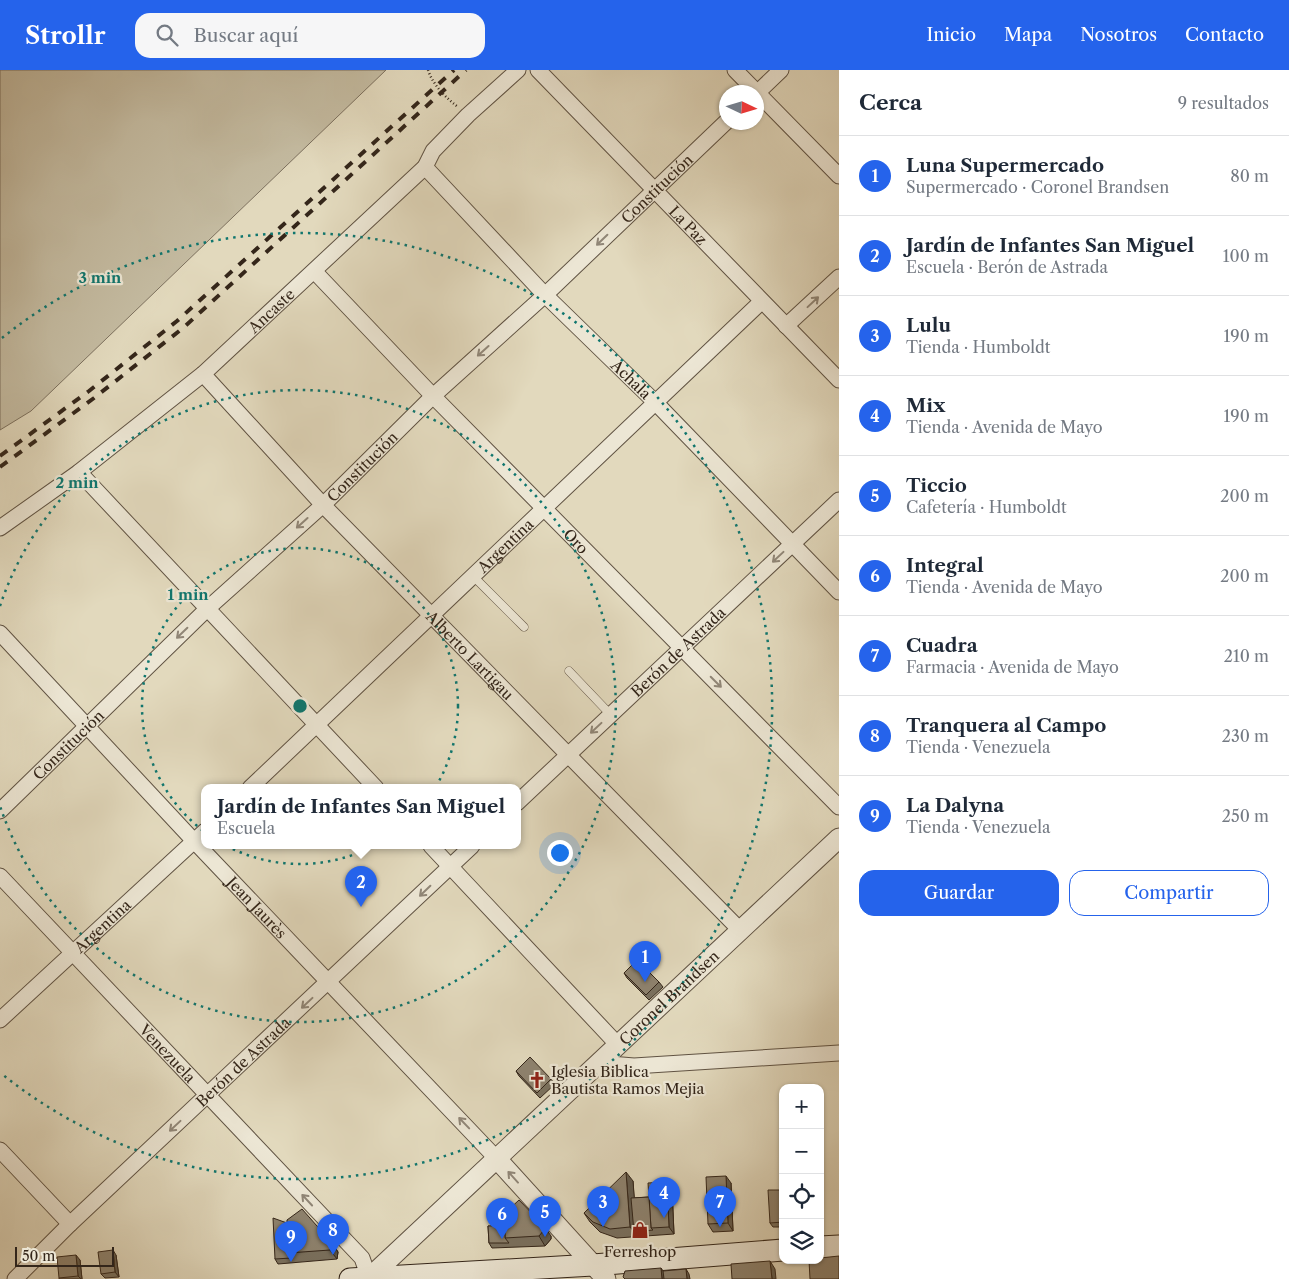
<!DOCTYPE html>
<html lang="es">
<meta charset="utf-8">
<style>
:root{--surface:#fff;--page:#f6f6f7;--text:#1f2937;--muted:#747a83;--line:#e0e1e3;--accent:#2563eb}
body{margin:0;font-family:"Libre Caslon Text",serif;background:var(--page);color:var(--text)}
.controls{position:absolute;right:15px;bottom:15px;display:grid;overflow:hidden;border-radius:10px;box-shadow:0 1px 4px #0004}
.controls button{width:45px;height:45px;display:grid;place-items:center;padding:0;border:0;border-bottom:1px solid var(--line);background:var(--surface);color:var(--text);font:25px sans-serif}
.compass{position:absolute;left:719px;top:15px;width:45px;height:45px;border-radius:50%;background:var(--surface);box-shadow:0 1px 4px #0004;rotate:94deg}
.scale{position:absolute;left:15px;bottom:12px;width:99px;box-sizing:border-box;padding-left:5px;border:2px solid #34261a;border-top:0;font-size:14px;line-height:18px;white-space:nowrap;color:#34261a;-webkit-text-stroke:4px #ece6d4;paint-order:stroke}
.you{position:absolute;left:559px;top:782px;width:18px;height:18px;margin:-12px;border:4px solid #fff;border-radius:50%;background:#1a73e8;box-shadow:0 0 0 8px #1a73e833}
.badge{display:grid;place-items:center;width:32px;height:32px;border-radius:50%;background:var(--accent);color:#fff;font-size:16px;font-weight:700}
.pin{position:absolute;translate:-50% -41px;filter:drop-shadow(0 1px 2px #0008)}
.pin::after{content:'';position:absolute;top:26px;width:18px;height:15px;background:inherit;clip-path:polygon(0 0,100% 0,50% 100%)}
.popup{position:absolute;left:201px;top:714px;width:320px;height:65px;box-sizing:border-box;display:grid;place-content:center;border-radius:10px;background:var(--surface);filter:drop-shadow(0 1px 4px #0005);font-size:16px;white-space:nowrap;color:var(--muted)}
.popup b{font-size:19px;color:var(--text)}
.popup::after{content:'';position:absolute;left:50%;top:100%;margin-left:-10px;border:10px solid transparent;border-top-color:var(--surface)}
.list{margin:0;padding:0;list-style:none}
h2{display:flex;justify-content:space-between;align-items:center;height:65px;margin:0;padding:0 20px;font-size:21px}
h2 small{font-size:16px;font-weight:400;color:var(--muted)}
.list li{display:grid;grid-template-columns:32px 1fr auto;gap:15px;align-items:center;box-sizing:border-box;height:80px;padding:0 20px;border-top:1px solid var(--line)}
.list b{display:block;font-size:19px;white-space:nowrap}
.list p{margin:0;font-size:16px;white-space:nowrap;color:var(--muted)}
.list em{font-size:16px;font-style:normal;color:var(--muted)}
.actions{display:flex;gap:10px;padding:15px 20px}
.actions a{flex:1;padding:11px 0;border:1px solid var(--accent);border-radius:15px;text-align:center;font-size:18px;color:var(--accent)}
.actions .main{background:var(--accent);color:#fff}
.icon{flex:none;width:28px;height:28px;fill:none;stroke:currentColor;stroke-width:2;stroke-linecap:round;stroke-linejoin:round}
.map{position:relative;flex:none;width:839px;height:1209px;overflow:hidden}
header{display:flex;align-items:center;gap:30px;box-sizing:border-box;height:70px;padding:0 25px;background:var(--accent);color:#fff}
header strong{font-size:24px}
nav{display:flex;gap:28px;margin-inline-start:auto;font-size:18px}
.search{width:350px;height:45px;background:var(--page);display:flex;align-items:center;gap:12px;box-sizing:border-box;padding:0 18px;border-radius:15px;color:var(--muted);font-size:19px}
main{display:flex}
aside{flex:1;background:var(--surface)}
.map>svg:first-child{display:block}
.green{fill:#c4bba1;stroke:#7c705e}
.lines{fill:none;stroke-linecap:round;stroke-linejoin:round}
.service-casing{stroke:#605343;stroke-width:9}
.minor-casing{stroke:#605343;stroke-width:17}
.tertiary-casing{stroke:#605343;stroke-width:21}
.secondary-casing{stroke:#34261a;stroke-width:23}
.path{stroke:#34261a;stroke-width:2.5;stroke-dasharray:1 2.5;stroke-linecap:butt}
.service{stroke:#ece6d4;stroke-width:8}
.minor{stroke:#ece6d4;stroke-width:15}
.tertiary{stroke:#ece6d4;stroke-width:19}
.secondary{stroke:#ece6d4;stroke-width:21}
.rail{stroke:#34261a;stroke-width:4;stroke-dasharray:9 9;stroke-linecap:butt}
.wall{fill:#7a715f;stroke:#34261a}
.shaded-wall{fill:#635c4e;stroke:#34261a}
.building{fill:#8e836f;stroke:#34261a}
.oneway{stroke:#908677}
.ring{fill:none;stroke:#0f766e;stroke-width:2.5;stroke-dasharray:2.5 5}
.labels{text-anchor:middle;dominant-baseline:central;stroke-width:4.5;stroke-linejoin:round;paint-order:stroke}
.street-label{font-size:15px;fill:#34261a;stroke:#ece6d4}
.poi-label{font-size:15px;fill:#34261a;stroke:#ece6d4;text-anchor:start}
.centre{fill:#0f766e;stroke:#ece6d4;stroke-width:2.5}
.ring-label{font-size:15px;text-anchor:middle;font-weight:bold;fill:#0f766e;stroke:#ece6d4;stroke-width:4.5;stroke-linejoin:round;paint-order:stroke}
</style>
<header>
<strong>Strollr</strong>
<div class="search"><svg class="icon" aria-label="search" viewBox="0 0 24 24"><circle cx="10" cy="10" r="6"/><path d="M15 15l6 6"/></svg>Buscar aquí</div>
<nav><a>Inicio</a><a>Mapa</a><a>Nosotros</a><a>Contacto</a></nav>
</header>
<main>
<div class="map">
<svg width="839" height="1209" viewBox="0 0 839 1209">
<rect width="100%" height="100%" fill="#e2d9bd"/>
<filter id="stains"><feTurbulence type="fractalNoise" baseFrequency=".004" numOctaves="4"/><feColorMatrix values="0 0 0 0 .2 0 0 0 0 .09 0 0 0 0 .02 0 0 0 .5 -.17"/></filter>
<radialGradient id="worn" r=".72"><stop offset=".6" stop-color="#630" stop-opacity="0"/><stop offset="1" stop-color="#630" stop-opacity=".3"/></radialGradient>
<polygon class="green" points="0,0 386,0 31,341 0,360"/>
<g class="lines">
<g class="service-casing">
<g id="service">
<polyline points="472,505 524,557"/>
<polyline points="569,601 610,644"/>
</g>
</g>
<g class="minor-casing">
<g id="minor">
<path id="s1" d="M538,0L839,310"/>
<polyline points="735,0 839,106"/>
<polyline points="756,24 781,0"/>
<path id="s2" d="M425,97L545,225L655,332L839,522"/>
<path id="s3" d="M315,202L433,326L839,737"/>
<polyline points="786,256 839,207"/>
<path id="s4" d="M203,304L323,435L741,861"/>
<polyline points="79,402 376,718"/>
<path id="s5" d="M0,458L79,402L203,304L425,97L433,81L468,45L518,0"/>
<path id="s6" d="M0,563L194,771L497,1089"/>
<path id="s7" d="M250,718L761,232"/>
<path id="s8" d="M517,733L839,430"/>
<path id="s9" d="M0,741L207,539L323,435L433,326L545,225L726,52"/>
<polyline points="431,776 618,975"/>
<path id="s10" d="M0,806L362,1188L369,1208"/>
<path id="s11" d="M0,950L205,761"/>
<polyline points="598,993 634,996 839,983"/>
<polyline points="0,1080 70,1154"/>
<path id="s12" d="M15,1209L70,1154L472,776"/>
</g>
</g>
<g class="tertiary-casing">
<g id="tertiary">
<polyline points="497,1089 606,1209"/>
<path id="s13" d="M368,1209L839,768"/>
</g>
</g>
<g class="secondary-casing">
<g id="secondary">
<polyline points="820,1177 839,1176"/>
<polyline points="350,1209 593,1195 783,1180"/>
</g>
</g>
<path class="path" d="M428,0C433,15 446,28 458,37"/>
<use href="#service" class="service"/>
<use href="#minor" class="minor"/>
<use href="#tertiary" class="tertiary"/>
<use href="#secondary" class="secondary"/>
<g class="rail">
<polyline points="0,386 89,321 177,251 454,0"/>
<polyline points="0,397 94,328 183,258 466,0"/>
</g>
</g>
<g class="wall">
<polygon points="624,903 659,912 663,917 649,930 627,908"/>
<polygon points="516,1001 551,1009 555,1014 540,1028 519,1006"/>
<polygon points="633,1111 634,1128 649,1127 672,1119 674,1164 617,1168 600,1162 590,1152 584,1143"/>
<polygon points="731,1113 733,1161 713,1162 708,1154"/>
<polygon points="783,1120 783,1157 773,1157 770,1153"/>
<polygon points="287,1153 332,1173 338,1182 337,1189 278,1194 275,1189"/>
<polygon points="488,1156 551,1166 551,1169 545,1176 492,1178 489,1173"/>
<polygon points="116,1185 119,1207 105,1208 101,1204"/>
<polygon points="80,1190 82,1209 59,1209 59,1208"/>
</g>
<g class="shaded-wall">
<polygon points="626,1102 633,1111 637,1162 634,1162 630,1157"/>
<polygon points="726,1106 731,1113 733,1161 728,1153"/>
<polygon points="667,1112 672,1119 674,1164 669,1157"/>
<polygon points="544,1156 551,1166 551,1169 545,1176 539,1166"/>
<polygon points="332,1173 338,1182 337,1189 330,1180"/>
<polygon points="113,1180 116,1185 119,1207 115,1202"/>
<polygon points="76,1185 80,1190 82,1209 81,1209 78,1206"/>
<polygon points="770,1191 775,1199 776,1209 772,1209"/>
<polygon points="661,1198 666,1205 667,1209 662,1209"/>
<polygon points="686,1199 689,1204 690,1209 687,1209"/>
</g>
<g class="building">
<polygon points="637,890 659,912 646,925 624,903"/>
<polygon points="530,987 551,1009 537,1023 516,1001"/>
<polygon points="626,1102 630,1157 610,1159 593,1152 584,1143"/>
<polygon points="726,1106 728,1153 708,1154 706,1107"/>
<polygon points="667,1112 669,1157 651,1158 648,1113"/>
<polygon points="768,1120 783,1120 783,1152 770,1153"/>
<polygon points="649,1127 651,1158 653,1160 634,1162 631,1128"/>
<polygon points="519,1130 544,1156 544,1160 539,1166 505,1168 504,1144"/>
<polygon points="302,1139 332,1173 330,1180 288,1183 287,1150"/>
<polygon points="273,1148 287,1153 288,1183 291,1188 275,1189"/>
<polygon points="505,1155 505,1168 509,1173 489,1173 488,1156"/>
<polygon points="113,1180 115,1202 101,1204 98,1182"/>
<polygon points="76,1185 78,1206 59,1208 57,1187"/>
<polygon points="839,1186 839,1209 810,1209 809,1190 820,1190 820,1188"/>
<polygon points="770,1191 772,1209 732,1209 731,1194"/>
<polygon points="661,1198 662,1209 625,1209 623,1207 625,1201"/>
<polygon points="686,1199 687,1209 664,1209 663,1201"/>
</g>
<defs><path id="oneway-shaft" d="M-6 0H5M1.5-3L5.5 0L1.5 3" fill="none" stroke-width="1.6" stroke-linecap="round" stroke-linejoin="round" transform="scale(1.25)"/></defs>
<g class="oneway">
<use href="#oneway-shaft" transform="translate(602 170) rotate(136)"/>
<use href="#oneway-shaft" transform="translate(813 232) rotate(-43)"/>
<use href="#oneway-shaft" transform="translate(483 281) rotate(138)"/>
<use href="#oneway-shaft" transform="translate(302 453) rotate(138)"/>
<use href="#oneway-shaft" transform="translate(778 487) rotate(137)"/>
<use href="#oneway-shaft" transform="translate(182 563) rotate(136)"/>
<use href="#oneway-shaft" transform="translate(716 612) rotate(45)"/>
<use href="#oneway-shaft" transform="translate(596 658) rotate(137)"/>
<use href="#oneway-shaft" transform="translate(425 821) rotate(136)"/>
<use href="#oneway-shaft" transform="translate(307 933) rotate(137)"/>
<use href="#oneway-shaft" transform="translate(464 1053) rotate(-134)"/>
<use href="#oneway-shaft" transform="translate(175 1056) rotate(137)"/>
<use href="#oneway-shaft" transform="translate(513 1107) rotate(-132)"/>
<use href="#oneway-shaft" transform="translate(307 1130) rotate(-133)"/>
</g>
<g class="ring">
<circle cx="300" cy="636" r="158"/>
<path d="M0 536A316 316 0 1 1 0 736"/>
<path d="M2 268A473 473 0 1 1 2 1004"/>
</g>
<defs>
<g id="church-bare" transform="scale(1.35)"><path d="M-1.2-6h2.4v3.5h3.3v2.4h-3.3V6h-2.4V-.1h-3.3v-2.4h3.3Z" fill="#8f2418" stroke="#ece6d4" stroke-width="2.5" paint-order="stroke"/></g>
<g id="shop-bare" transform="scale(1.35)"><path d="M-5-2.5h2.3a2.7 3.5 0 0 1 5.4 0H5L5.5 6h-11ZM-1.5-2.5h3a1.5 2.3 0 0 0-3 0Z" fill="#8f2418" stroke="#ece6d4" stroke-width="2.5" paint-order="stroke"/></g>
</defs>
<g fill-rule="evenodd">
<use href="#church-bare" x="537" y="1010"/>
<use href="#shop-bare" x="640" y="1160"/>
</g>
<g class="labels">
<g class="street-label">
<text stroke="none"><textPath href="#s9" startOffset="905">Constitución</textPath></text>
<text stroke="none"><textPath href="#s1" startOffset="216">La Paz</textPath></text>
<text stroke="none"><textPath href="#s5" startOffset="348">Ancaste</textPath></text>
<text stroke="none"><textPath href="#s2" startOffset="296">Achala</textPath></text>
<text stroke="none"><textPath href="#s9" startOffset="500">Constitución</textPath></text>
<text stroke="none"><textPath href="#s3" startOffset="375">Oro</textPath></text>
<text stroke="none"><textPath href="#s7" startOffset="352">Argentina</textPath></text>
<text stroke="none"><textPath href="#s8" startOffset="221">Berón de Astrada</textPath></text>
<text stroke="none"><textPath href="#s4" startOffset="388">Alberto Lartigau</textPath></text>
<text stroke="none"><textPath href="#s9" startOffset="95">Constitución</textPath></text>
<text stroke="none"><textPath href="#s6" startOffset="376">Jean Jaurès</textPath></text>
<text stroke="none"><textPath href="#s11" startOffset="139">Argentina</textPath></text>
<text stroke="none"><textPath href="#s13" startOffset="412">Coronel Brandsen</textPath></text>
<text stroke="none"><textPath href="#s10" startOffset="244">Venezuela</textPath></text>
<text stroke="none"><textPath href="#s12" startOffset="315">Berón de Astrada</textPath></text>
</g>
<g class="poi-label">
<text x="551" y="1001">Iglesia Biblica<tspan x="551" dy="17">Bautista Ramos Mejia</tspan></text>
<text x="640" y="1181" text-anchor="middle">Ferreshop</text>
</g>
</g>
<circle cx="300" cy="636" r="8" class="centre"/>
<g class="ring-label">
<text x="100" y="213">3 min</text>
<text x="77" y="418">2 min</text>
<text x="188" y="530">1 min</text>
</g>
<rect width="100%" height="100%" filter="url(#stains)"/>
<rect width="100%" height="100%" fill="url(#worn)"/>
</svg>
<div class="controls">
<button>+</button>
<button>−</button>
<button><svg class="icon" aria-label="locate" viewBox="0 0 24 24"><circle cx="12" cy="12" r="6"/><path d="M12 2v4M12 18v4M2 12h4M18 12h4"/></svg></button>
<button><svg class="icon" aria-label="layers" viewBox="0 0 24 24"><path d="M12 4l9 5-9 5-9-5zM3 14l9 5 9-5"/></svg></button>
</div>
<svg class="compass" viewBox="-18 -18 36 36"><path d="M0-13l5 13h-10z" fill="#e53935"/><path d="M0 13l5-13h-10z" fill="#747a83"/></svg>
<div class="scale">50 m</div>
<div class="you"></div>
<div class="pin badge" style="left:645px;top:912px">1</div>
<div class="pin badge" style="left:361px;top:837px">2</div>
<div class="popup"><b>Jardín de Infantes San Miguel</b>Escuela</div>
<div class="pin badge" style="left:603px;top:1157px">3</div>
<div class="pin badge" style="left:664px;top:1148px">4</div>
<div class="pin badge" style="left:545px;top:1167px">5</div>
<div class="pin badge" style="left:502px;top:1169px">6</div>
<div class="pin badge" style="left:720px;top:1157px">7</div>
<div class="pin badge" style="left:333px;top:1185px">8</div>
<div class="pin badge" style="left:291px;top:1192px">9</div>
</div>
<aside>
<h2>Cerca<small>9 resultados</small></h2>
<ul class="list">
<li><span class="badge">1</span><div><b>Luna Supermercado</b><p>Supermercado · Coronel Brandsen</p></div><em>80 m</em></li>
<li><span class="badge">2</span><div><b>Jardín de Infantes San Miguel</b><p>Escuela · Berón de Astrada</p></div><em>100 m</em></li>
<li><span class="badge">3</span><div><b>Lulu</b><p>Tienda · Humboldt</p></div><em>190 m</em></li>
<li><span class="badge">4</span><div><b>Mix</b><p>Tienda · Avenida de Mayo</p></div><em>190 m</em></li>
<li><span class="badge">5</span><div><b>Ticcio</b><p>Cafetería · Humboldt</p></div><em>200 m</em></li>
<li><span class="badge">6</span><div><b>Integral</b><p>Tienda · Avenida de Mayo</p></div><em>200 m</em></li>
<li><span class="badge">7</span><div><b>Cuadra</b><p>Farmacia · Avenida de Mayo</p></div><em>210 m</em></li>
<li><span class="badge">8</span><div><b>Tranquera al Campo</b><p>Tienda · Venezuela</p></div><em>230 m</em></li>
<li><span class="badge">9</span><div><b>La Dalyna</b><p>Tienda · Venezuela</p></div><em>250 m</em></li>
</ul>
<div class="actions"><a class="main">Guardar</a><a>Compartir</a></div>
</aside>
</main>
